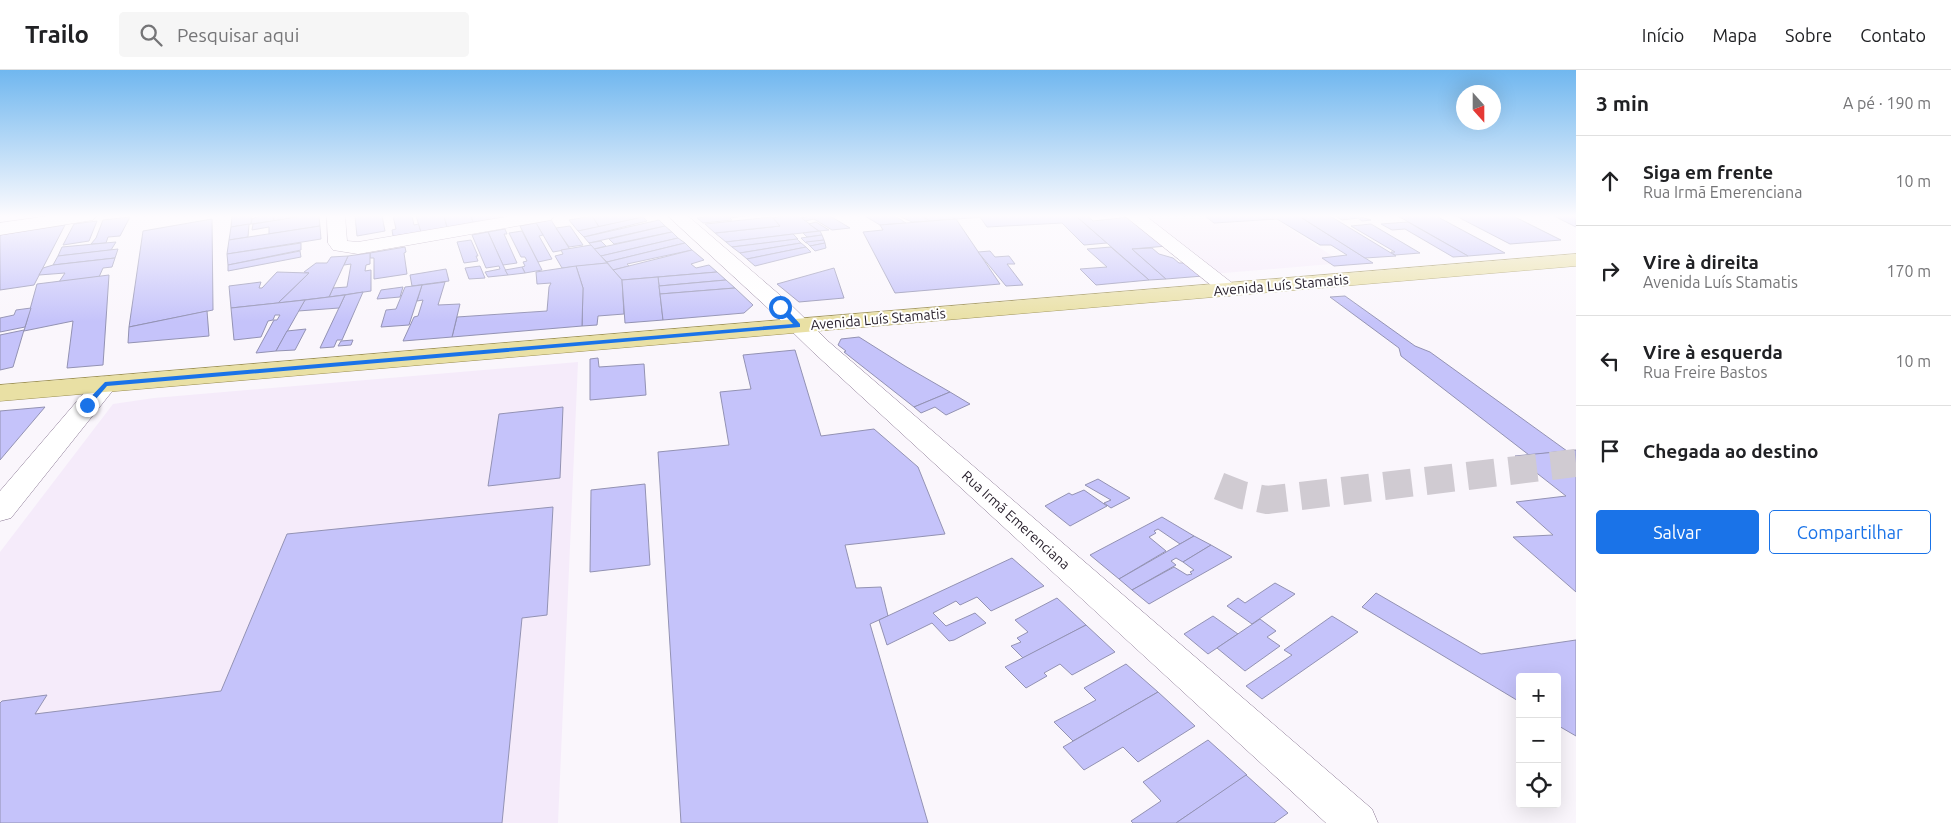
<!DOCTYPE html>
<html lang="pt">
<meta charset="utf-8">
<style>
:root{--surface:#fff;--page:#f6f6f6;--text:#202124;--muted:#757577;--line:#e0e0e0;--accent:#1a73e8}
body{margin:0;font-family:Ubuntu,sans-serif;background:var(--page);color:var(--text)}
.controls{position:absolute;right:15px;bottom:15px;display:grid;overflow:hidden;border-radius:5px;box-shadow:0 5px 20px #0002}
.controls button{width:45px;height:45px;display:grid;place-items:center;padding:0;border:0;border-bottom:1px solid var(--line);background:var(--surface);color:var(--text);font:25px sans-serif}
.compass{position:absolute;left:1456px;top:15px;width:45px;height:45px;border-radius:50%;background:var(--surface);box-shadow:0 5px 20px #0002;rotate:159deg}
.stop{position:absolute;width:15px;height:15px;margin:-11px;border:4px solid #1a73e8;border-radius:50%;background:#fff}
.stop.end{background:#1a73e8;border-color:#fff;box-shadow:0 1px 5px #0008}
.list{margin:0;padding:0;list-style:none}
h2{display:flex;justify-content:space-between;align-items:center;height:65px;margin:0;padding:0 20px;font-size:21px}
h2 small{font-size:16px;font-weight:400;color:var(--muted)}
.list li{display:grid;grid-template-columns:32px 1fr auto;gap:15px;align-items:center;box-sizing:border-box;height:90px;padding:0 20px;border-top:1px solid var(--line)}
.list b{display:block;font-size:19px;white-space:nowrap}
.list p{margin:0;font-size:16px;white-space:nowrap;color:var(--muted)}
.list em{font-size:16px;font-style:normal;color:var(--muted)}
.actions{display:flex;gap:10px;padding:15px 20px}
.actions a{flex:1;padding:11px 0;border:1px solid var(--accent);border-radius:5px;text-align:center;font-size:18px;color:var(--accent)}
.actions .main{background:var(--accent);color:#fff}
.icon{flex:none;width:28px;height:28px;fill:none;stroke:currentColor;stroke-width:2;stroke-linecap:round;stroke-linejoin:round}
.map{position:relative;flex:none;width:1576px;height:753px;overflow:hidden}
header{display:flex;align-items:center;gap:30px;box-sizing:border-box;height:70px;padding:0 25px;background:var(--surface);border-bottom:1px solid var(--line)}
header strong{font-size:24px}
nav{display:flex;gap:28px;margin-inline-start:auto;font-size:18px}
.search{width:350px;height:45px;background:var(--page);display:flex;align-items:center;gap:12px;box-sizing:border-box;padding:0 18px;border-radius:5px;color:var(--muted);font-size:19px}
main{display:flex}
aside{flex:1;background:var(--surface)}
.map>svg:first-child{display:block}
.built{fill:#f5ebfa}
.building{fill:#c5c3fa;stroke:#9392b3}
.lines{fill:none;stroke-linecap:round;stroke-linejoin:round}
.minor-tunnel{stroke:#d0cbd2;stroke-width:28;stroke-dasharray:28 14;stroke-linecap:butt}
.minor-casing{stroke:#85728f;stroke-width:1}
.major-casing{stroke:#9c9052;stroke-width:1}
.minor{fill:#fff;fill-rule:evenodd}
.major{fill:#e9e0a4;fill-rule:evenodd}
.route{fill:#1a73e8}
.labels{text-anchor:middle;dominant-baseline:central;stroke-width:4;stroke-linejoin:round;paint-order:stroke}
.street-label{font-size:14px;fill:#28202c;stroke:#fff}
</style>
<header>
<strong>Trailo</strong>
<div class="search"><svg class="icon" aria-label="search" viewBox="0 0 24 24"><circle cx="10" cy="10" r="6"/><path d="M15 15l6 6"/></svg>Pesquisar aqui</div>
<nav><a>Início</a><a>Mapa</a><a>Sobre</a><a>Contato</a></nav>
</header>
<main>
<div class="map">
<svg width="1576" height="753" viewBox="0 0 1576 753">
<rect width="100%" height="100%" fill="#faf6fc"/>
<g class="built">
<polygon points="1138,146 1271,146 1343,193 1212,204"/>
<polygon points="578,292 558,753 0,753 0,482 113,334 154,328"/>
</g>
<g class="building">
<polygon points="232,146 252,146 251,154 231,157"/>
<polygon points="259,146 274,146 274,151 251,154 252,149"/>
<polygon points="274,146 303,146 274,151"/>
<polygon points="303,146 319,146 320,156 269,164 269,157 252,160 253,154"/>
<polygon points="355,146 382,146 385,161 357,166"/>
<polygon points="393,146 412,146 414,155 419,154 421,162 393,166 392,160 396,159"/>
<polygon points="416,146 444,146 447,157 421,162"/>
<polygon points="444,146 471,146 473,152 447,157"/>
<polygon points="471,146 503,146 504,147 473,152"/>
<polygon points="592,146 642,146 643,147 599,157"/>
<polygon points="592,146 599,157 578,161 569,150"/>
<polygon points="712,146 745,146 730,148 732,150 703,153 697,148"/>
<polygon points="783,146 799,146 819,161 726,172 715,163 780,156 773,148"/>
<polygon points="809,146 830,146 850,158 832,160 814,149 805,151 802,148"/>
<polygon points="865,146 895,146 906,153 880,155"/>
<polygon points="899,146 922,146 930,151 912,152"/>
<polygon points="922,146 950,146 955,149 930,151"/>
<polygon points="950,146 982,146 984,147 956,149"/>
<polygon points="999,146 1076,146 1107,173 1084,175 1062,153 987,157 980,147"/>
<polygon points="1076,146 1087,146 1093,151 1130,147 1167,176 1132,179 1166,209 1149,210"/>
<polygon points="1205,146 1299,146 1373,193 1334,196 1322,188 1347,185 1331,175 1320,175 1277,149 1214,153"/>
<polygon points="1299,146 1330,146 1396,186 1365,188"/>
<polygon points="1336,146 1357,146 1371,150 1362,151 1358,148 1342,150"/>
<polygon points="1398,146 1436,146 1505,183 1468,186"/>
<polygon points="1456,146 1513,146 1561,170 1510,174"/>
<polygon points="1554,146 1576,146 1576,157"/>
<polygon points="130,147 120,166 108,167 106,173 91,174 96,168 103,150"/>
<polygon points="643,147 647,151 584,167 578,161"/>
<polygon points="772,147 780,156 715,163 705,154"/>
<polygon points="212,149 213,240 129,257 143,161"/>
<polygon points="956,149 1000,214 895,223 863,162 883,160 880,155"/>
<polygon points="551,150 569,178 570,179 553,182 536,153"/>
<polygon points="659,150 665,156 589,173 584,167"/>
<polygon points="97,151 89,171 63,175 74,154"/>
<polygon points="816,152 829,160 819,161 809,154"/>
<polygon points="1408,152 1468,186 1453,187 1405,159 1392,160 1381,154"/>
<polygon points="536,153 543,165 539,166 552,189 538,192 520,156"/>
<polygon points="249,154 248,167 229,170 231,157"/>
<polygon points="1371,154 1420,183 1395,185 1391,182 1395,182 1351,156"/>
<polygon points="65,155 34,215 0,220 0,165"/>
<polygon points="320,156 321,169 227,184 229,170"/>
<polygon points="570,156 583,175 569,177 556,158"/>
<polygon points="665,156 672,162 614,174 609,169"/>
<polygon points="505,159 507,164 504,164 517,193 503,195 488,162"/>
<polygon points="522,161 538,192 542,200 525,203 522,197 525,196 523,192 527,191 525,187 521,187 509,163"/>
<polygon points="820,161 822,165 807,167 803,163"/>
<polygon points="488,162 503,195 508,205 488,207 485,202 500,199 499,196 486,198 472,165"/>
<polygon points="672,162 678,168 601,186 594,179"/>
<polygon points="793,164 798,169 732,177 726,172"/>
<polygon points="822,165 824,170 806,173 801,168"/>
<polygon points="678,168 685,173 607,192 601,186"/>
<polygon points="797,169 801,173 740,183 732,177"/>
<polygon points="471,170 478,186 476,186 478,191 464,193 457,172"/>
<polygon points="824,170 825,173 810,176 806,172"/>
<polygon points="601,171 606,176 594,179 589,173"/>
<polygon points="116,172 111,180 58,186 62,177"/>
<polygon points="301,173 301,180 228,195 227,184"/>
<polygon points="685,173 692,180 627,194 629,196 613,200 607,192"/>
<polygon points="801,173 806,177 747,189 740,183"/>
<polygon points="825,173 826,178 815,181 810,176"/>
<polygon points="591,175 607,193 562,198 555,186 563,184 561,180"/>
<polygon points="405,177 406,182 404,183 407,204 374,209 374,188 370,188 370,183"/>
<polygon points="806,177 811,182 755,196 747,189"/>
<polygon points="1111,177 1113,179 1149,210 1096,215 1080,199 1107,197 1087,179"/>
<polygon points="1152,178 1159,184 1173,188 1179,193 1187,193 1203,206 1166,209 1132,179"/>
<polygon points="118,179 115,188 53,195 58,186"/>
<polygon points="692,180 704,190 691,194 696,198 709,195 717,202 622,210 613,200"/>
<polygon points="300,181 301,187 228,201 228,195"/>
<polygon points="990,181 995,187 1009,186 1015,194 1007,194 1023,215 1006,216 978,182"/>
<polygon points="370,183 370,194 366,195 365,201 371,200 371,221 329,227 333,218 347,217 351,194 344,195 348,186"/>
<polygon points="348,186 329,227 278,233 309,203 304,202 316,193 327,193 331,187"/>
<polygon points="115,188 112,197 103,198 99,207 59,212 65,203 39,205 43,198 53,195"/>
<polygon points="607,193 622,210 624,244 598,246 597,255 582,256 583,218 576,196"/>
<polygon points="480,196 485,208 469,209 465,198"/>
<polygon points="576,196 583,218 582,256 452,267 457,247 547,241 549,217 551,213 537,214 536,202"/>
<polygon points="522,197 525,203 508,205 505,200"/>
<polygon points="834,198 844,228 799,232 777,214"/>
<polygon points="446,199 449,211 412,216 410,205"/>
<polygon points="277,202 309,203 278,233 231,238 229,216 261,212 259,218 262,218"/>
<polygon points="717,202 726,210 659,216 658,207"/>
<polygon points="109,205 103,295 67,298 73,251 24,261 37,214"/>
<polygon points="658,207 663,250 625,253 622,210"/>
<polygon points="726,210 735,218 660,224 659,216"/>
<polygon points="445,212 438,235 460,234 452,267 403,271 414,247 418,246 423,230 417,231 422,215"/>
<polygon points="422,215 409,255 381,257 386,240 396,239 405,217"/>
<polygon points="403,217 400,227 377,229 381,220"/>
<polygon points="735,218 753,235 744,243 663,250 660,224"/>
<polygon points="363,222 342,270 337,270 334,277 320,278 345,225"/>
<polygon points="345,225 339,238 298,241 305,230"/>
<polygon points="1345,226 1415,276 1430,282 1567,381 1529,385 1401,286 1399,278 1330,227"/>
<polygon points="305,230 276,281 256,283 274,250 277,250 280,245 275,245 273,250 268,251 261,267 234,270 231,238"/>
<polygon points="31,238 25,257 0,262 0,248 14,245 16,240"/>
<polygon points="207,241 209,266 128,273 129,257"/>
<polygon points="306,259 295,280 276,281 287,261"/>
<polygon points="24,260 13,297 0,300 0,265"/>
<polygon points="859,267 905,296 950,322 914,337 844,282 846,281 838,275 841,269"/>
<polygon points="353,270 351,275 338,276 341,271"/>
<polygon points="795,280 821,366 874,359 918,397 945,464 845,475 856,518 881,517 888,546 870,554 928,753 681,753 658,382 729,375 720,322 751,319 743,285"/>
<polygon points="598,288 599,297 644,294 646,325 590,330 590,289"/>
<polygon points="950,322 970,334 946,345 935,337 921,343 914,337"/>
<polygon points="45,337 0,390 0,341"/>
<polygon points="563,337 560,408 488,416 499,344"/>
<polygon points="1576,380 1576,522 1513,467 1553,465 1516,432 1566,426 1515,386"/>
<polygon points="1098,409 1113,418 1130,428 1111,438 1104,433 1111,430 1085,415"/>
<polygon points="645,414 650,495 590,502 591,420"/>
<polygon points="1084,420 1107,436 1070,456 1045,436 1069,423 1072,425"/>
<polygon points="553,437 547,545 522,548 502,753 0,753 0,633 2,631 47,625 35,644 221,621 287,464"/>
<polygon points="1162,447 1194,466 1180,474 1158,459 1154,461 1156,463 1149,467 1166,481 1119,509 1090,485"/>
<polygon points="1194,466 1211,475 1183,492 1176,488 1171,491 1176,495 1132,520 1119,509"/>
<polygon points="1211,475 1232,487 1149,534 1132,520 1174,497 1187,505 1192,504 1190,502 1194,500 1183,492"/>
<polygon points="1012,488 1044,516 991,541 977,527 960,535 956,531 933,543 946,556 975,543 986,553 954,570 949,571 932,553 887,575 879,550"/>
<polygon points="1275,513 1295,524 1252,554 1227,536 1238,528 1245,533"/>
<polygon points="1376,523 1481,584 1576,570 1576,666 1557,655 1557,607 1520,607 1520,632 1362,537"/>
<polygon points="1057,528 1086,555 1023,588 1011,576 1021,572 1017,568 1028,562 1015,550"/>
<polygon points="1213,546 1238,564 1208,584 1184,564"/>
<polygon points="1332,546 1358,562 1262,629 1246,616 1292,585 1284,580"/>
<polygon points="1260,549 1276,561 1267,567 1280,576 1245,601 1217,578"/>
<polygon points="1086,555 1115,582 1072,605 1060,594 1044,603 1047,606 1026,618 1005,597"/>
<polygon points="1126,594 1158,622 1073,671 1054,652 1096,630 1084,618"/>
<polygon points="1158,622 1195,656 1138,692 1123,677 1084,700 1063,677"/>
<polygon points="1208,670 1247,705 1176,753 1133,753 1131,751 1161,731 1143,712"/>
<polygon points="1246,705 1288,743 1274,753 1176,753"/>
</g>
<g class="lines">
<polyline class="minor-tunnel" points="1219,416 1242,425 1267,430 1576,393"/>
<g class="minor-casing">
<g id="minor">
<polygon points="49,146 96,146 93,150 87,151 0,165 0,153"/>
<polygon points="327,146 345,146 347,171 358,172 512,146 554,146 551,150 545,151 358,184 333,180 328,173"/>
<polygon points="668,146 688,146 788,232 829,272 1372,739 1378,753 1326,753 813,282 772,242"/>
<polygon points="1125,146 1146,146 1236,216 1240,220 1236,224 1229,226 1222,224"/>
<polygon points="105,307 114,309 117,314 114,319 11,448 0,451 0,421 96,309"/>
</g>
</g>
<g class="major-casing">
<polygon id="major" points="1576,184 1576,196 0,331 0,315"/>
</g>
<use href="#minor" class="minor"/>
<use href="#major" class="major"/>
</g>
<linearGradient id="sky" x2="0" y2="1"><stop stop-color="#70b7ef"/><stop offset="0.58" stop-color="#fdfbfe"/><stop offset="1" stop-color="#fdfbfe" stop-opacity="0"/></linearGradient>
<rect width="1576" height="252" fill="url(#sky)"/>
<polygon class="route" points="778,235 783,235 800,254 800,257 107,316 90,336 83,335 105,312 793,254 778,238"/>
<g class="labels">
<g class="street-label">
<text transform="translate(1281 215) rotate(-5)">Avenida Luís Stamatis</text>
<text transform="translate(878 249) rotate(-5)">Avenida Luís Stamatis</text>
<text transform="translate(1016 450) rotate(42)">Rua Irmã Emerenciana</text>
</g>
</g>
</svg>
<div class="controls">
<button>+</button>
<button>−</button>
<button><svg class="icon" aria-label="locate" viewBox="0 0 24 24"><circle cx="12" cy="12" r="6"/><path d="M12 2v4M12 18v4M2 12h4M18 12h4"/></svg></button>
</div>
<svg class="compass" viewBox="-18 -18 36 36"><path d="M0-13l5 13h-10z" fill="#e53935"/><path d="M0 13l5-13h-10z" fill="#757577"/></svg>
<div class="stop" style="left:780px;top:237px"></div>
<div class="stop end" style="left:87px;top:335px"></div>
</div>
<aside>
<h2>3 min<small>A pé · 190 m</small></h2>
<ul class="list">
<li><svg class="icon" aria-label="ahead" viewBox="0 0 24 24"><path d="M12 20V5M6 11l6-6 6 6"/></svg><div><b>Siga em frente</b><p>Rua Irmã Emerenciana</p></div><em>10 m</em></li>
<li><svg class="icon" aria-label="right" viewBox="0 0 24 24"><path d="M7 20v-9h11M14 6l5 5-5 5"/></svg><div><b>Vire à direita</b><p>Avenida Luís Stamatis</p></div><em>170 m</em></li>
<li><svg class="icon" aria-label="left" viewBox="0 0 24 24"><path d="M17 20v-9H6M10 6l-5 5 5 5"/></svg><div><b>Vire à esquerda</b><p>Rua Freire Bastos</p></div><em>10 m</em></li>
<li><svg class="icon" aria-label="arrive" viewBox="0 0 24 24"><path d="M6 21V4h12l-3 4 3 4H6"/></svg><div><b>Chegada ao destino</b></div></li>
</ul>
<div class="actions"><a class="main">Salvar</a><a>Compartilhar</a></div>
</aside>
</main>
